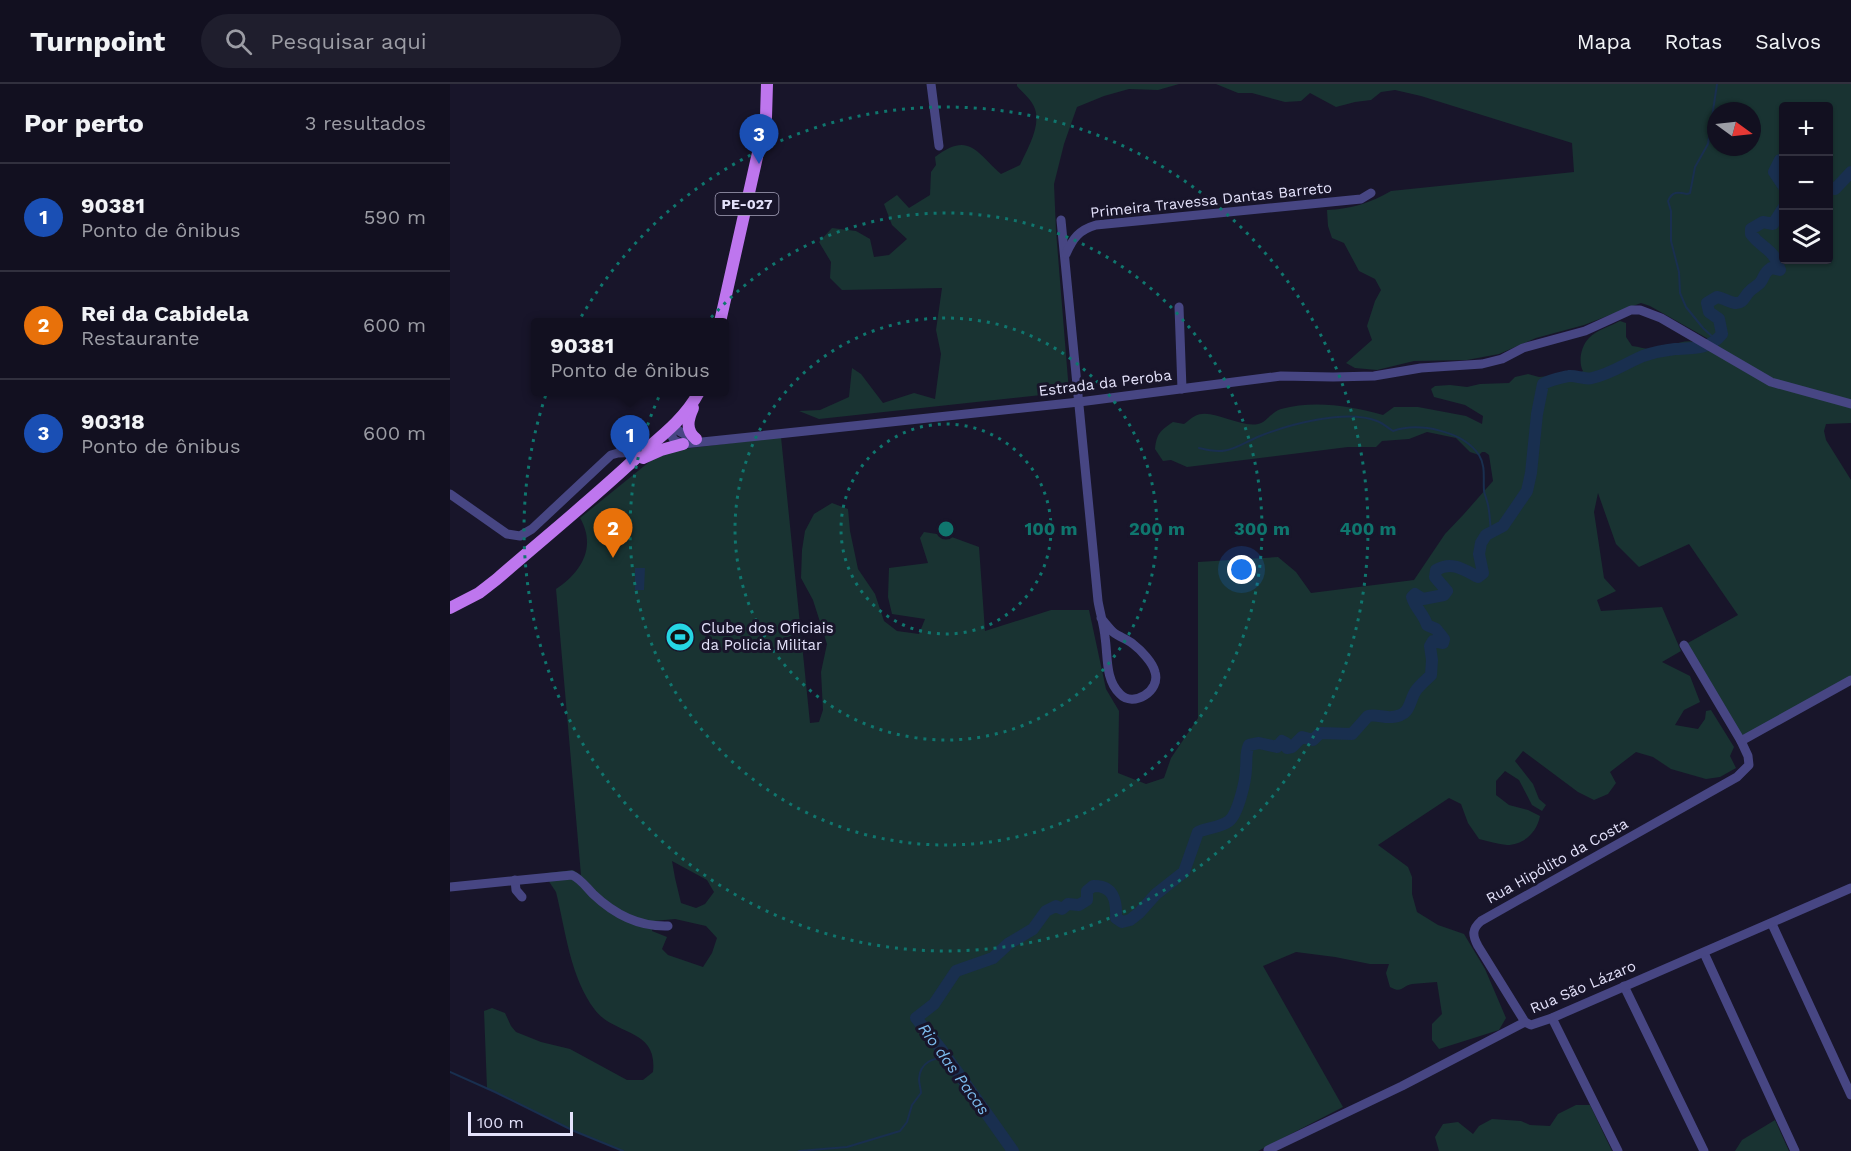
<!DOCTYPE html>
<html lang="pt">
<meta charset="utf-8">
<style>
:root{--surface:#121020;--page:#1f1e2d;--text:#f1f3f6;--muted:#9c9da5;--line:#31303e;--accent:#26d5e3}
body{margin:0;font-family:"Work Sans",sans-serif;background:var(--page);color:var(--text)}
.controls{position:absolute;right:18px;top:18px;display:grid;overflow:hidden;border-radius:6px;box-shadow:0 2px 4px #0004}
.controls button{width:54px;height:54px;display:grid;place-items:center;padding:0;border:0;border-bottom:2px solid var(--line);background:var(--surface);color:var(--text);font:30px sans-serif}
.compass{position:absolute;left:1257px;top:18px;width:54px;height:54px;border-radius:50%;background:var(--surface);box-shadow:0 2px 4px #0004;rotate:105deg}
.scale{position:absolute;left:18px;bottom:15px;width:105px;box-sizing:border-box;padding-left:6px;border:3px solid #e4e2fb;border-top:0;font-size:16px;line-height:21px;white-space:nowrap;color:#e4e2fb;-webkit-text-stroke:4px #18152a;paint-order:stroke}
.you{position:absolute;left:792px;top:486px;width:21px;height:21px;margin:-15px;border:4px solid #fff;border-radius:50%;background:#1a73e8;box-shadow:0 0 0 9px #1a73e833}
.badge{display:grid;place-items:center;width:39px;height:39px;border-radius:50%;background:var(--accent);color:#fff;font-size:20px;font-weight:700}
.pin{position:absolute;translate:-50% -50px;filter:drop-shadow(0 2px 3px #0008)}
.pin::after{content:'';position:absolute;top:32px;width:21px;height:18px;background:inherit;clip-path:polygon(0 0,100% 0,50% 100%)}
.popup{position:absolute;left:81px;top:234px;width:198px;height:78px;box-sizing:border-box;display:grid;place-content:center;border-radius:6px;background:var(--surface);filter:drop-shadow(0 2px 4px #0005);font-size:20px;white-space:nowrap;color:var(--muted)}
.popup b{font-size:22px;color:var(--text)}
.popup::after{content:'';position:absolute;left:50%;top:100%;margin-left:-12px;border:12px solid transparent;border-top-color:var(--surface)}
.list{margin:0;padding:0;list-style:none}
h2{display:flex;justify-content:space-between;align-items:center;height:78px;margin:0;padding:0 24px;font-size:26px}
h2 small{font-size:20px;font-weight:400;color:var(--muted)}
.list li{display:grid;grid-template-columns:39px 1fr auto;gap:18px;align-items:center;box-sizing:border-box;height:108px;padding:0 24px;border-top:2px solid var(--line)}
.list b{display:block;font-size:22px;white-space:nowrap}
.list p{margin:0;font-size:20px;white-space:nowrap;color:var(--muted)}
.list em{font-size:20px;font-style:normal;color:var(--muted)}
.icon{flex:none;width:33px;height:33px;fill:none;stroke:currentColor;stroke-width:2;stroke-linecap:round;stroke-linejoin:round}
.map{position:relative;flex:none;width:1401px;height:1067px;overflow:hidden}
header{display:flex;align-items:center;gap:36px;box-sizing:border-box;height:84px;padding:0 30px;background:var(--surface);border-bottom:2px solid var(--line)}
header strong{font-size:28px}
nav{display:flex;gap:33px;margin-inline-start:auto;font-size:21px}
.search{width:420px;height:54px;background:var(--page);display:flex;align-items:center;gap:15px;box-sizing:border-box;padding:0 21px;border-radius:33px;color:var(--muted);font-size:22px}
main{display:flex}
aside{flex:1;background:var(--surface)}
.map>svg:first-child{display:block}
.green{fill:#193332;fill-rule:evenodd}
.water{fill:#192f4f}
.lines{fill:none;stroke-linecap:round;stroke-linejoin:round}
.stream{stroke:#192f4f;stroke-width:2}
.river{stroke:#192f4f;stroke-width:12}
.minor{stroke:#474683;stroke-width:9}
.major{stroke:#be76ee;stroke-width:12}
.ring{fill:none;stroke:#0f766e;stroke-width:3;stroke-dasharray:3 6}
.labels{text-anchor:middle;dominant-baseline:central;stroke-width:6;stroke-linejoin:round;paint-order:stroke}
.shield{fill:#18152a;stroke:#a7a4bc;stroke-width:1.5}
.shield-label{font-size:14px;font-weight:bold;fill:#e4e2fb}
.street-label{font-size:15px;fill:#e4e2fb;stroke:#18152a}
.poi-label{font-size:15px;fill:#e4e2fb;stroke:#18152a;text-anchor:start}
.water-label{font-size:16px;font-style:italic;fill:#7dbcee;stroke:#18152a}
.centre{fill:#0f766e;stroke:#18152a;stroke-width:3}
.ring-label{font-size:18px;text-anchor:middle;font-weight:bold;fill:#0f766e;stroke:#18152a;stroke-width:6;stroke-linejoin:round;paint-order:stroke}
</style>
<header>
<strong>Turnpoint</strong>
<div class="search"><svg class="icon" aria-label="search" viewBox="0 0 24 24"><circle cx="10" cy="10" r="6"/><path d="M15 15l6 6"/></svg>Pesquisar aqui</div>
<nav><a>Mapa</a><a>Rotas</a><a>Salvos</a></nav>
</header>
<main>
<aside>
<h2>Por perto<small>3 resultados</small></h2>
<ul class="list">
<li><span class="badge" style="background:#1a4fb4">1</span><div><b>90381</b><p>Ponto de ônibus</p></div><em>590 m</em></li>
<li><span class="badge" style="background:#e8710a">2</span><div><b>Rei da Cabidela</b><p>Restaurante</p></div><em>600 m</em></li>
<li><span class="badge" style="background:#1a4fb4">3</span><div><b>90318</b><p>Ponto de ônibus</p></div><em>600 m</em></li>
</ul>
</aside>
<div class="map">
<svg width="1401" height="1067" viewBox="0 0 1401 1067">
<rect width="100%" height="100%" fill="#18152a"/>
<g class="green">
<path d="M567,0H729L708,6L679,5L654,12L627,23L614,60L604,100L606,147L619,308L369,335L349,327L370,326L399,313L402,284L411,290L433,319L464,309L485,315L491,270L486,246L492,204L392,206L380,194L381,178L369,158L382,144L406,147L420,155L424,173L439,171L457,155L442,141L434,120L447,111L459,124L480,111L481,88L486,81L485,73C519,47 526,68 551,90L570,81C577,65 591,43 585,25C582,16 573,9 567,2Z"/>
<path d="M766,0H1401V339L1376,340L1374,347L1376,356L1401,396V593L1291,654L1236,560L1288,531L1239,460L1189,483L1166,460L1148,409L1144,428L1154,494L1166,507L1147,516L1151,527L1212,523L1231,567L1212,578L1240,592L1250,618L1234,626L1225,641L1248,645L1255,635L1256,627L1261,626L1284,663L1280,672L1286,684L1270,693L1256,695L1221,685L1203,673L1186,668L1160,688L1166,699L1158,710L1144,716L1128,708L1073,667L1065,677L1083,700L1089,715L1096,721L1092,727L1082,721L1069,696L1055,687L1046,697V711L1059,721L1078,726L1090,732C1087,748 1074,761 1057,761C1048,760 1038,757 1029,755L1018,739L1011,720L999,714L928,761L958,783L962,793V810L967,828L988,841L1014,850L1035,885L1056,934L1049,946L989,965L982,956V940L992,930L987,898C978,899 970,899 962,900C951,902 953,910 940,903L936,889L939,880H920L885,873L846,868L813,882L893,1023L808,1067H173L124,1047L37,1004L34,927L42,924L55,929L61,942L66,948L91,958L120,965L177,996H193L203,988C208,944 165,952 145,926C120,893 116,848 106,808L98,796L97,789L123,786L131,791L106,505C131,489 147,463 130,434L204,374L225,366L331,353L360,639L369,638L373,626L371,588L377,560L363,516L351,494L352,466L355,447L364,430L382,419L398,425L400,447L408,485L425,510L434,537L447,547L469,550L475,535L442,530L438,513L439,484L478,479L470,454L474,448L499,452L529,463L535,547L601,526H639L656,605L669,627L668,689L696,700L714,694L721,674L748,634V478L828,473L846,488L861,509L964,496L995,450L1014,430L1043,397L1039,371L1035,368H1032L1029,371L1020,368L1006,354L977,348L959,355L932,357L926,363H898L737,383L721,376L713,377L705,365C707,349 710,347 723,338L734,340C737,338 741,334 745,332C761,323 789,344 808,340C816,339 821,328 831,325C865,316 900,322 933,331L944,323H968L1016,332L1032,340L1033,332L1015,321L984,313L981,305L985,302L1000,301L1017,303L1030,300L1059,299L1065,293L1078,290L1089,293L1130,289L1133,287C1128,278 1131,262 1139,254C1146,246 1161,242 1170,237L1176,239V253L1182,262C1190,263 1198,266 1206,265C1227,263 1238,248 1257,266L1269,261L1200,222L1191,219L1134,241L1086,254L1049,270L1017,276L964,277L927,286L905,284L896,279L922,256L917,242L925,217L931,206L925,195L909,187L894,159L882,154L878,142L877,126C901,125 920,119 941,107L1124,88L1122,59L971,12L945,6L931,8L921,16L905,18L886,23L860,9L851,17L835,18L802,9H788ZM1334,22H1378V176H1334ZM1266,27H1302V63H1266ZM222,777L257,796L264,808L255,820L246,824L231,819L225,794ZM225,835L256,842L267,854L262,869L253,883L218,871L212,865L217,853L202,847L204,837Z"/>
<polygon points="1126,1021 1140,1021 1162,1067 989,1067 985,1053 993,1040 1008,1038 1023,1050 1029,1042 1042,1035 1071,1037 1080,1041 1100,1042 1108,1030"/>
<polygon points="1325,1036 1339,1067 1285,1067 1292,1056"/>
</g>
<polygon class="water" points="185,484 195,484 194,506 185,506"/>
<g class="lines">
<g class="stream">
<path d="M1266,256L1253,244L1236,223L1230,209L1229,188L1221,157V127L1218,117C1222,107 1228,108 1237,110L1240,109L1245,83L1258,60L1267,0"/>
<path d="M749,364C779,372 784,363 810,352C840,340 896,325 927,337C933,339 938,344 943,347C969,338 1013,347 1029,371C1036,382 1033,395 1034,407C1035,412 1037,416 1038,421C1040,430 1040,440 1041,449"/>
<polyline points="0,988 45,1008 124,1047 173,1067"/>
<path d="M349,1067L397,1063L450,1047L457,1038L462,1021L471,1009C471,1005 469,1000 469,995C470,978 483,974 497,973"/>
</g>
<g class="river">
<polyline points="1334,75 1330,76 1324,88 1334,103"/>
<polyline points="1378,104 1385,105 1401,88"/>
<path d="M563,1067L491,965L466,934L484,920L506,887L543,874L558,860L583,845L596,827L606,822L612,825L618,820L629,821L637,816V807L643,802C663,801 667,816 666,834L672,838L680,836L689,829L706,810L734,788L748,748C758,743 770,744 779,737C788,730 796,696 796,684C797,675 795,670 799,661L809,659L827,663L832,657L836,659L837,664L842,663L852,653L863,656L870,649L902,650L918,632C926,630 934,634 942,633C963,631 958,616 967,605C971,600 976,596 981,591L982,576L980,562L983,557L993,559L994,555L986,545L977,541C974,530 965,524 962,513L965,510L973,515L994,511L997,507L985,493L986,486C1002,477 1013,485 1028,493L1033,489L1029,470L1031,459L1036,451L1053,442L1077,407L1081,389L1087,330L1093,300C1100,296 1110,294 1119,292C1126,291 1134,296 1142,294C1161,290 1176,279 1193,272C1202,269 1216,266 1225,265C1243,264 1259,266 1272,250L1269,235L1259,228L1257,219L1267,213C1273,214 1279,218 1285,219C1293,220 1294,213 1299,208C1302,204 1307,202 1310,199C1315,193 1313,189 1321,184L1330,186C1323,163 1313,166 1301,150V145L1313,138L1323,140L1334,123"/>
</g>
<g class="minor">
<polyline points="481,0 489,62"/>
<path d="M611,136L648,517C650,529 654,541 655,553C658,572 655,596 670,610C683,624 711,607 705,588C703,579 691,566 683,560C677,555 669,553 663,548C659,544 655,539 651,534"/>
<path d="M616,170C623,154 629,146 646,141L911,115L921,109"/>
<polyline points="729,223 732,305"/>
<polyline points="222,343 236,351 246,355"/>
<polyline points="219,347 224,356 233,360 629,318 831,292 883,293 924,292 971,284 1032,280 1052,275 1073,264 1135,247 1181,226 1190,226 1211,234 1321,298 1401,320"/>
<polyline points="0,410 57,450 70,452 82,445 161,371 168,369 193,368"/>
<polyline points="1291,657 1401,596"/>
<polyline points="65,796 66,806 72,813"/>
<path d="M0,803L122,791C131,795 136,803 143,810C164,830 189,843 218,842"/>
<polyline points="1322,840 1401,1011"/>
<polyline points="1254,869 1345,1067"/>
<polyline points="1174,902 1254,1067"/>
<polyline points="1102,934 1168,1067"/>
<path d="M1075,938L1028,862C1022,851 1022,845 1031,837L1287,693L1299,681L1298,672L1291,657L1234,561"/>
<polyline points="818,1066 952,1002 1075,938 1081,941 1102,934 1401,804"/>
</g>
<g class="major">
<polyline points="270,238 316,33 317,0"/>
<path d="M243,324C238,335 235,346 246,355"/>
<polyline points="193,374 211,366 233,360"/>
<path d="M0,524L29,509L47,495C93,455 141,416 186,374C209,354 234,336 249,308"/>
</g>
</g>
<g class="ring">
<circle cx="496" cy="445" r="105"/>
<circle cx="496" cy="445" r="211"/>
<circle cx="496" cy="445" r="316"/>
<circle cx="496" cy="445" r="422"/>
</g>
<defs>
<g id="stadium-disc" transform="scale(1.5)"><circle r="9.5" fill="#26d5e3" stroke="#18152a"/><path d="M0-5a6.5 5 0 1 0 0 10a6.5 5 0 1 0 0-10ZM-3.5-1.8h7v3.6h-7Z" fill="#111"/></g>
</defs>
<g fill-rule="evenodd">
<use href="#stadium-disc" x="230" y="553"/>
</g>
<g class="labels">
<rect class="shield" x="265.5" y="109" width="63" height="22" rx="4.5"/>
<g class="shield-label">
<text x="297" y="120">PE-027</text>
</g>
<g class="street-label">
<text transform="translate(761 116) rotate(-6)">Primeira Travessa Dantas Barreto</text>
<text transform="translate(655 299) rotate(-7)">Estrada da Peroba</text>
<text transform="translate(1107 777) rotate(-29)">Rua Hipólito da Costa</text>
<text transform="translate(1133 903) rotate(-23)">Rua São Lázaro</text>
</g>
<g class="poi-label">
<text x="251" y="544">Clube dos Oficiais<tspan x="251" dy="17">da Policia Militar</tspan></text>
</g>
<g class="water-label">
<text transform="translate(504 985) rotate(54)">Rio das Pacas</text>
</g>
</g>
<circle cx="496" cy="445" r="9" class="centre"/>
<g class="ring-label">
<text x="601" y="451">100 m</text>
<text x="707" y="451">200 m</text>
<text x="812" y="451">300 m</text>
<text x="918" y="451">400 m</text>
</g>
</svg>
<div class="controls">
<button>+</button>
<button>−</button>
<button><svg class="icon" aria-label="layers" viewBox="0 0 24 24"><path d="M12 4l9 5-9 5-9-5zM3 14l9 5 9-5"/></svg></button>
</div>
<svg class="compass" viewBox="-18 -18 36 36"><path d="M0-13l5 13h-10z" fill="#e53935"/><path d="M0 13l5-13h-10z" fill="#9c9da5"/></svg>
<div class="scale">100 m</div>
<div class="you"></div>
<div class="pin badge" style="left:180px;top:381px;background:#1a4fb4">1</div>
<div class="popup"><b>90381</b>Ponto de ônibus</div>
<div class="pin badge" style="left:163px;top:474px;background:#e8710a">2</div>
<div class="pin badge" style="left:309px;top:80px;background:#1a4fb4">3</div>
</div>
</main>
